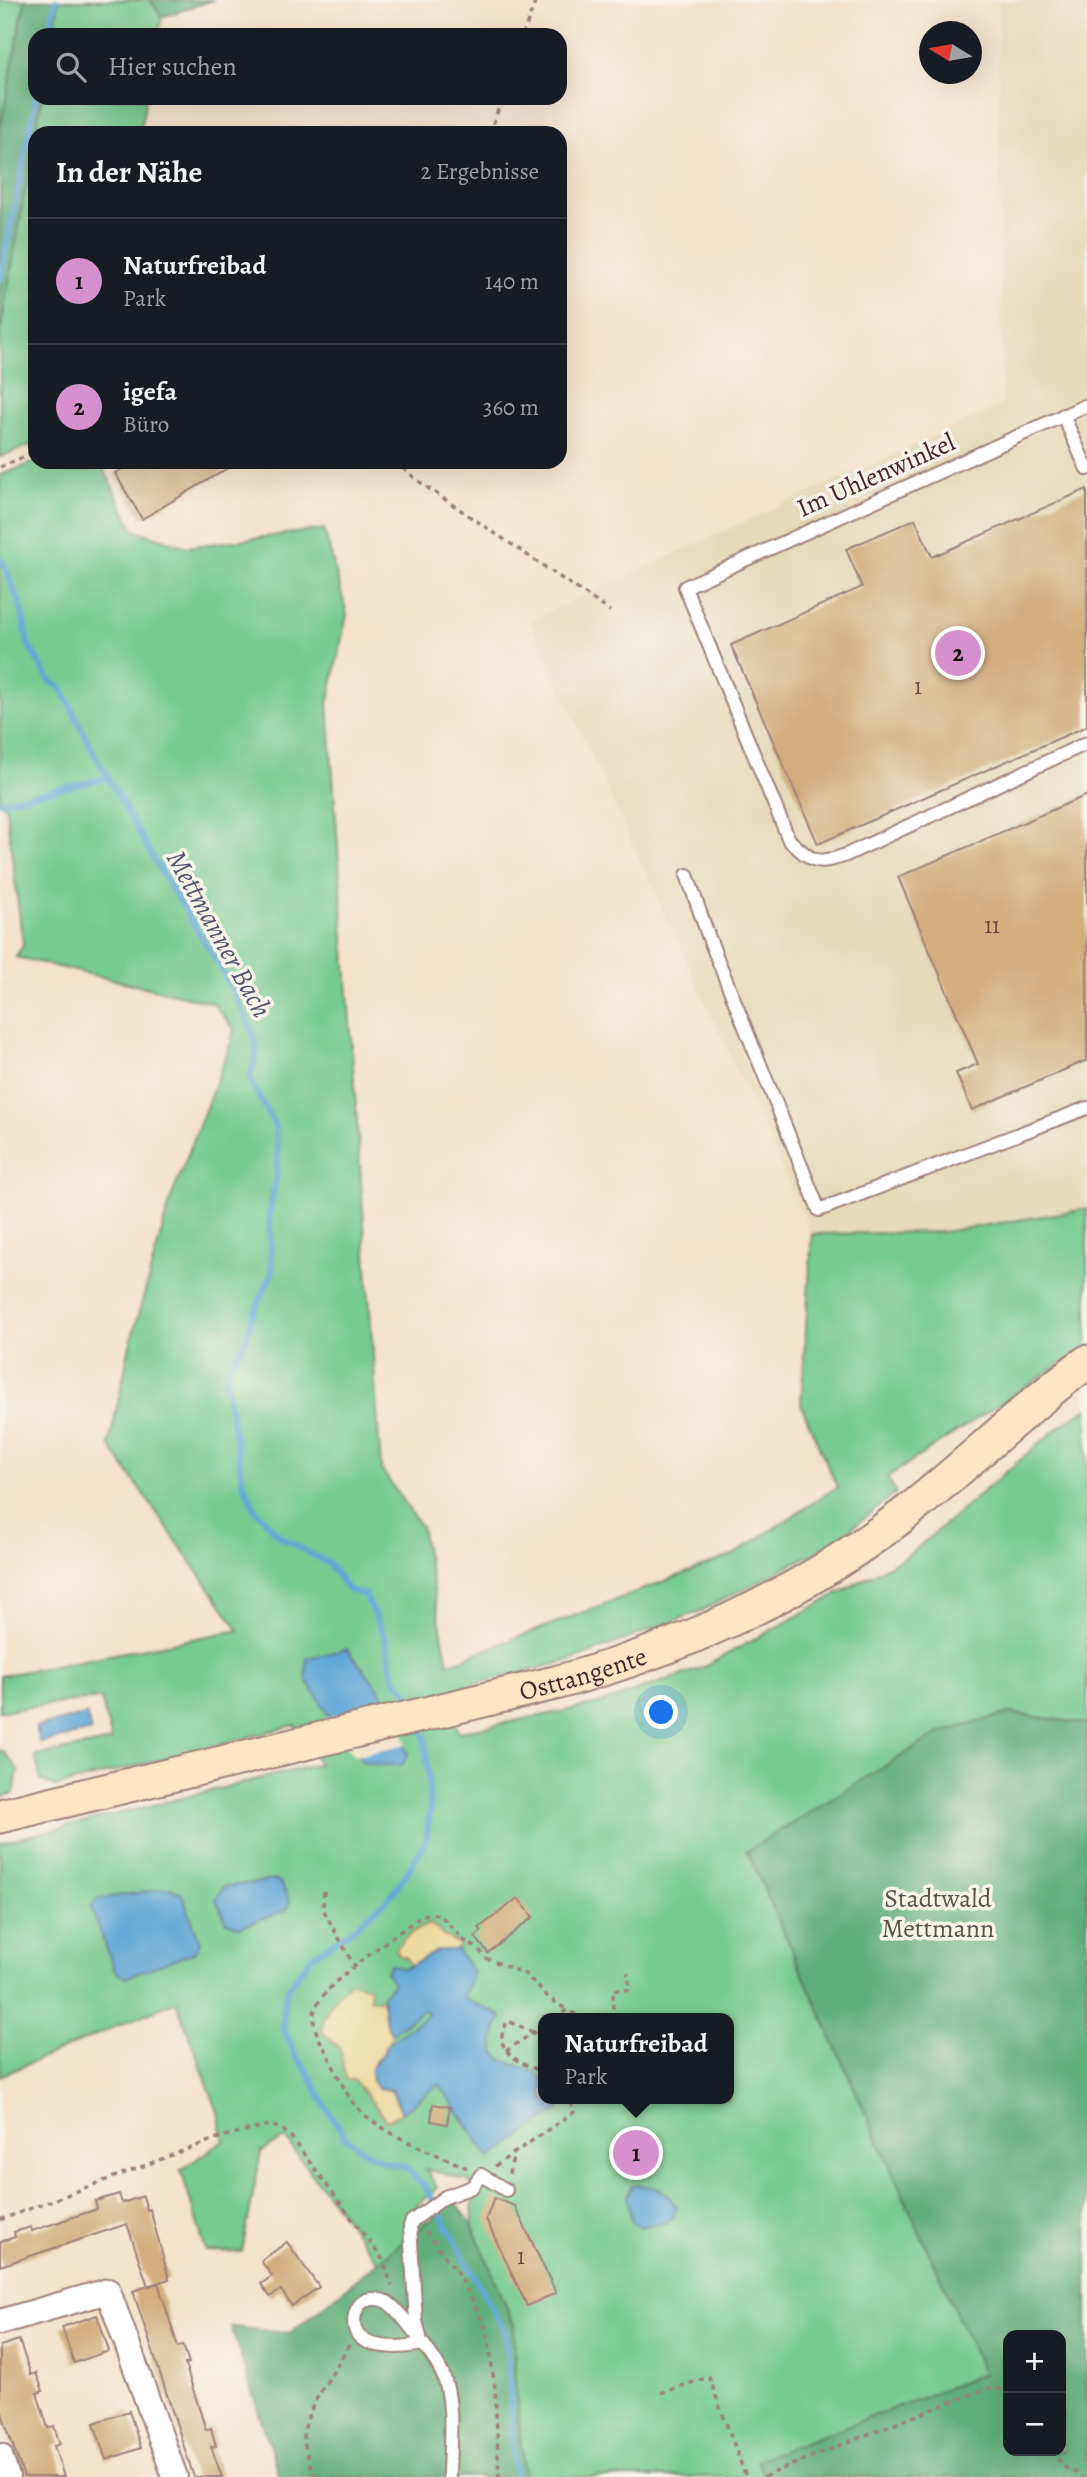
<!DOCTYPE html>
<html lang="de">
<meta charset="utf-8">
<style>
:root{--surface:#171b24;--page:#20242c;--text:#f1f3f6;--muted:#9ea1a6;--line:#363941;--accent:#d690ce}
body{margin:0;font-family:Alegreya,serif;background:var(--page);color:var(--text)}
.controls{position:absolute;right:21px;bottom:21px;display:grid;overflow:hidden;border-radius:14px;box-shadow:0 7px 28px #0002}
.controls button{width:63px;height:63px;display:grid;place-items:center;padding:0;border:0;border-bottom:2px solid var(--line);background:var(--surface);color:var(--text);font:35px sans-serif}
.compass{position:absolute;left:919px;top:21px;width:63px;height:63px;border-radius:50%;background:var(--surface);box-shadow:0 7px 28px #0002;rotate:281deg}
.you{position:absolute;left:662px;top:1713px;width:24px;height:24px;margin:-18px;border:5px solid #fff;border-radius:50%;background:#1a73e8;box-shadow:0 0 0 10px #1a73e833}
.badge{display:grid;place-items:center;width:46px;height:46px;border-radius:50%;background:var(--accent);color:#111;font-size:23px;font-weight:700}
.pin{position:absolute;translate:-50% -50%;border:4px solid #fff;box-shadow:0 2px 7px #0006}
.popup{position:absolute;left:538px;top:2013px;width:196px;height:91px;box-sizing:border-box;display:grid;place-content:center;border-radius:14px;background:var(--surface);filter:drop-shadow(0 2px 5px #0005);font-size:23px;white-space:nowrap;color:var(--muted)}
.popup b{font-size:26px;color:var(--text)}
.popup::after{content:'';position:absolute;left:50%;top:100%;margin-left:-14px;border:14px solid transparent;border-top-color:var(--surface)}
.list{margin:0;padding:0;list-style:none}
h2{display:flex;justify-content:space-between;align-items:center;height:91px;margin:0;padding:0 28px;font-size:30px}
h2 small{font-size:23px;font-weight:400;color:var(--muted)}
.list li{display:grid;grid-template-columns:46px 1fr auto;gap:21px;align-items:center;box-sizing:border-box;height:126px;padding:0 28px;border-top:2px solid var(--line)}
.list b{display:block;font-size:26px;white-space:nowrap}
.list p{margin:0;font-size:23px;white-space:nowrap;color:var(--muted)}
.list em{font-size:23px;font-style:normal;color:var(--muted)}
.icon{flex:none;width:38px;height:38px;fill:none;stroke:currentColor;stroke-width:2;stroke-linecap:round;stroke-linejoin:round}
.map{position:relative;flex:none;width:1087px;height:2477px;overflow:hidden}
.search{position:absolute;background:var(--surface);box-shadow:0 7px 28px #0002;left:28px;top:28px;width:539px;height:77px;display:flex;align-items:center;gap:18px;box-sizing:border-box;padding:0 24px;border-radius:21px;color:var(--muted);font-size:26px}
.panel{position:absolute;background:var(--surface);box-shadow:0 7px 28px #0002;left:28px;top:126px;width:539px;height:343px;border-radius:21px}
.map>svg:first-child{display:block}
.built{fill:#e6daba}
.green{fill:#76cb8f;stroke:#60755d;stroke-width:2;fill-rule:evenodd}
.forest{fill:#60af7a;stroke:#556752;stroke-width:2;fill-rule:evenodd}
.sand{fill:#eeda9e;stroke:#9c7c64;stroke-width:2}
.water{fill:#61a7d7;stroke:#566381;stroke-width:2}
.pier{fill:#f4e2c9}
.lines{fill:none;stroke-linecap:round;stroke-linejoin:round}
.stream{stroke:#61a7d7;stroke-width:6}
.building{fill:#d2ad7d}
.service-casing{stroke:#9f807a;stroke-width:16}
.minor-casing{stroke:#9f807a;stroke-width:28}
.secondary-casing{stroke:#9f807a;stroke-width:37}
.path{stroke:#9f807a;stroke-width:3.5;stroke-dasharray:5 5;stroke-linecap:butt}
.service{stroke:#fff;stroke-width:12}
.minor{stroke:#fff;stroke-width:24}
.secondary{stroke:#fde5c5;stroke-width:33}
.labels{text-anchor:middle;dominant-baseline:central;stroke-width:7;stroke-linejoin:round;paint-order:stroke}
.number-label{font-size:23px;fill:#6c4240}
.street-label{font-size:26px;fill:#4a1f2b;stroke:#f7f3e8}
.park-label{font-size:26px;fill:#575349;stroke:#f7f3e8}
.water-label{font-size:28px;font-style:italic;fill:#535570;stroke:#f7f3e8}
</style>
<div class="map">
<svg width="1087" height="2477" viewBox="0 0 1087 2477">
<rect width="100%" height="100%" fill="#f7f3e8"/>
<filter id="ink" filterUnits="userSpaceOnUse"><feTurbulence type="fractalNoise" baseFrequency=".0143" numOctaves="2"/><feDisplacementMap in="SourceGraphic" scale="14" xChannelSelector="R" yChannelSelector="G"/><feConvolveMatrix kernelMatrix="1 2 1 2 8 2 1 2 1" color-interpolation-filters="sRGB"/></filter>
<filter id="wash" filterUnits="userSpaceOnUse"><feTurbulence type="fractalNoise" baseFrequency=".00686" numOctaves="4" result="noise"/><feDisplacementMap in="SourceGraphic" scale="28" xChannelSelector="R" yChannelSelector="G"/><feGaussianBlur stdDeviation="1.57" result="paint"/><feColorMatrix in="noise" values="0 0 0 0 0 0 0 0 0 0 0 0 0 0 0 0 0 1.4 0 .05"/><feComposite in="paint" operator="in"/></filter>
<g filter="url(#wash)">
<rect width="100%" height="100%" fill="#f4e2c9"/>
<polygon class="built" points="998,0 1087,0 1087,1209 943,1232 812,1234 529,620 1002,405"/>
<g class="green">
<polygon points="0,0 25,0 0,130"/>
<polygon points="59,0 150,0 162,17 158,35 53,35"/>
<polygon points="42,98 146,98 140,133 35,133"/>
<polygon points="35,135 35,443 0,457 0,332"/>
<path d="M36,462H100L134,530L187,547L324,529L347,614L328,704L381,1469L421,1527L448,1664L733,1555L837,1487L801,1405L812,1234L943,1232L1087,1209V1347L887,1477L896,1493L831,1544L703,1610L572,1660L438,1693L459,1732L599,1704L702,1668L910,1554L1060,1426L1087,1408V1724L1009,1713L747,1851L984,2374L758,2460L764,2477H527L523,2468L515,2379L514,2325L473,2227L472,2187L468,2180L426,2169L437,2188L417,2205L427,2223L379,2263L285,2138L261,2152L242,2252L206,2251L181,2170L224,2141L218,2112L176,2001L0,2076V1843L319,1764L295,1725L55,1787L41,1780L35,1756L112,1741L101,1698L0,1711V1676L239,1630L109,1445L130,1345L171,1198L231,1043L234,1029L213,1003L16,957L23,944L6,809L0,801V475ZM543,2018H729V2099H543Z"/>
<polygon points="0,1750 4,1752 18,1769 14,1794 0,1797"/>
</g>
<g class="forest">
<polygon points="25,0 59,0 53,35 35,35 35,98 42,98 0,332 0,130"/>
<polygon points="150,0 214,0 162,17"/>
<path d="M1009,1713L1087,1724V2477H764L757,2460L984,2374L747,1851L937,1734ZM1008,2335H1061V2451H1008Z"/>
<polygon points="455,2200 473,2227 514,2325 515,2379 523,2468 527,2477 280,2477 231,2327 290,2333"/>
</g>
<g class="sand">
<path d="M431,1924L443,1936L460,1944L457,1950H439L411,1966L406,1957L400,1956L396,1950C401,1938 418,1927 431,1924Z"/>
<path d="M350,1982L370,1987V1999L383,2001L386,2023L392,2034L384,2053L375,2061L371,2077L378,2088L391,2090L402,2113L387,2120L354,2080H346L340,2048L322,2032C324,2009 334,1998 350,1982Z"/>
</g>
<g class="water">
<polygon points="347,1649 381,1691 408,1754 402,1765 380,1765 363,1762 330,1717 306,1679 307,1658"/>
<polygon points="87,1715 91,1731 40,1743 36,1727"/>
<polygon points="275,1880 281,1883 290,1902 287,1910 240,1927 226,1922 216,1899 223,1887"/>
<polygon points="171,1888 182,1894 200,1942 195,1952 127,1977 116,1973 91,1907 97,1899"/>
<path d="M439,1950H457L473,1972L463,1998L502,2016C472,2079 532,2054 543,2082C544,2086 543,2094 543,2099H555L561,2108L490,2158L439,2084L402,2113L392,2090L378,2088L372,2081L371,2068L384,2053L385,2046L429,2014L424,2009L392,2034L386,2023L382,1995L394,1984L386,1973L390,1964L404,1969Z"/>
<path d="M639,2185C654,2188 668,2188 674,2205L677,2206C672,2230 658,2220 640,2227L632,2222L627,2196L632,2186Z"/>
</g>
<polygon class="pier" points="390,1704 407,1744 355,1756 326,1718"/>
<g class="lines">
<g class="stream">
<polyline points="49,35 56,0"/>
<polyline points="0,279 36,98"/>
<polyline points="0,559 3,562 21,607 28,644 49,680 62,689 94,753 157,865 221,968 251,1028 256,1045 256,1058 250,1075 252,1084 275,1126 278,1148 276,1177 269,1215 272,1273 253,1315 246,1339 229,1368 225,1382 243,1482 254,1508 279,1536 329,1564 348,1590 365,1595 385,1637 394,1678 407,1691 414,1708"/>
<polyline points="0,802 108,778"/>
<path d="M420,1725L425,1738L429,1786L430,1812L426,1840L406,1875L386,1901L350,1931L311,1957L288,1988L284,2002L283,2026L296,2057L306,2069L327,2109L346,2138L368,2154L385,2162L405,2167L426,2188L505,2332C512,2380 509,2429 515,2477"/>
</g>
</g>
<g id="blocks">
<g class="building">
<polygon points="134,462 238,462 142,519 115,473"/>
<polygon points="1087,489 1087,726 818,844 731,645 862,587 846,549 915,519 932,557"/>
<polygon points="1087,795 1087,1060 972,1110 956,1073 978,1064 898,877"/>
<polygon points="518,1898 533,1917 488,1953 475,1937 482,1931 479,1928"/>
<polygon points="433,2104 450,2107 447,2124 431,2121"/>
<polygon points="119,2194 122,2203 143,2196 147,2210 150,2209 169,2279 148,2286 127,2224 0,2266 0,2242 15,2237 14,2232 31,2227 32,2231 97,2209 95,2201"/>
<polygon points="494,2198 515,2206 556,2293 527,2306 486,2219"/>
<polygon points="287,2242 319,2287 292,2306 281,2290 270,2297 261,2284 272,2276 261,2261"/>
<polygon points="158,2283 178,2347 183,2345 189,2363 185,2364 206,2430 211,2428 216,2446 211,2447 222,2477 194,2477 187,2456 133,2291"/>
<polygon points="97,2315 109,2351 74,2363 62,2327"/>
<polygon points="19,2340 31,2375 36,2373 43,2391 37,2393 48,2428 54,2426 60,2444 54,2446 64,2477 24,2477 5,2423 0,2405 0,2346"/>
<polygon points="129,2411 141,2448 106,2460 94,2423"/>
</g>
</g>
</g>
<g filter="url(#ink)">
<use href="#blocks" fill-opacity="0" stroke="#9f807a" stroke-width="2"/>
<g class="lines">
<g class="service-casing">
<g id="service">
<path d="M1087,405L685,587L789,840C812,861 815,866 846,855L1087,743"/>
<polyline points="1063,415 1087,469"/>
<polyline points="687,875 709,938 819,1210 1087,1108"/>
<polyline points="420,2337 416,2321 410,2226 412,2221 445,2197 472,2187 481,2175 506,2190"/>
<path d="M423,2344C403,2348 355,2352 354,2323C354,2314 357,2304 366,2300C372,2298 381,2299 387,2302C399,2309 437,2361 443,2375C455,2406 449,2445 449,2477"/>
</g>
</g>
<g class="minor-casing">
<g id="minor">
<polyline points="0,2322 108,2291 175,2477"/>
<polyline points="0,2456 7,2477"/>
</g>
</g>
<g class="secondary-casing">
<g id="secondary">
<path id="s1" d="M0,1816L559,1682C683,1648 800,1595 902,1516C966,1467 1022,1409 1087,1362"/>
</g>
</g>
<g class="path">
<polyline points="523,35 536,0"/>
<polyline points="490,133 502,98"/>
<polyline points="395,462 425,486 610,611"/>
<polyline points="0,467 35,452"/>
<polyline points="324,1891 323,1908 326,1915 355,1967"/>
<polyline points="554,2018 567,2010 582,2018"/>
<polyline points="609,2018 613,2008 613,1990 629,1990 629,1976 627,1973"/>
<path d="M533,2032L508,2021C488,2051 521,2063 543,2072"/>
<polyline points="506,2051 543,2026"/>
<polyline points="495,2166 514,2153"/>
<path d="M467,2168C433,2152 379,2134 355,2105C343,2090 336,2070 327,2053C318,2038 308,2020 318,2003C334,1976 394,1937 421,1916L432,1913L443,1918L465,1941L477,1948L486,1958L525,1974L549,1998L567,2010"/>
<polyline points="509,2174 514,2153 574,2112 570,2099"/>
<polyline points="0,2220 220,2137 270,2125 282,2129 291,2137 383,2260 392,2286"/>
<polyline points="426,2231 459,2275 487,2330 495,2388 499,2477"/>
<polyline points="661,2393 709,2377 746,2477"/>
<polyline points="1051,2451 1065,2467 1083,2477"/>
<path d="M315,2477C310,2463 304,2449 304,2434C306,2406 336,2371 349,2345"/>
<path d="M764,2477C837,2445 911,2418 985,2389L993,2388L1008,2391"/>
</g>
<use href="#service" class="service"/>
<use href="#minor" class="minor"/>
<use href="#secondary" class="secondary"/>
</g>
</g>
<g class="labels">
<g class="number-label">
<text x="918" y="686">1</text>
<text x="992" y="925">11</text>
<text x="521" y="2256">1</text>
</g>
<g class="street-label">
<text transform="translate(876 475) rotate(-24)">Im Uhlenwinkel</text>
<text stroke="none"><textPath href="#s1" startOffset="600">Osttangente</textPath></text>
</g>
<g class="park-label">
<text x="938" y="1898">Stadtwald<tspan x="938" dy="30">Mettmann</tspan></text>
</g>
<g class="water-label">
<text transform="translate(219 934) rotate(61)">Mettmanner Bach</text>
</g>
</g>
</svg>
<div class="controls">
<button>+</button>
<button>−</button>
</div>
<svg class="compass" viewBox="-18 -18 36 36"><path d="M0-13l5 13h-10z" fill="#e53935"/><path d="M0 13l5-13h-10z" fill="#9ea1a6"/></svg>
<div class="you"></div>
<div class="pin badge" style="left:636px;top:2153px">1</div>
<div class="popup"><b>Naturfreibad</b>Park</div>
<div class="pin badge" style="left:958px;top:653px">2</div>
<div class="search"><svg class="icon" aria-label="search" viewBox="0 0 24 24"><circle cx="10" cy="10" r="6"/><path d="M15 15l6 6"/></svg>Hier suchen</div>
<section class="panel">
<h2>In der Nähe<small>2 Ergebnisse</small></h2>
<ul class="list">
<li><span class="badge">1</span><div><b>Naturfreibad</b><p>Park</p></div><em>140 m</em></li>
<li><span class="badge">2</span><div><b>igefa</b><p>Büro</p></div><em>360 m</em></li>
</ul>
</section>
</div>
